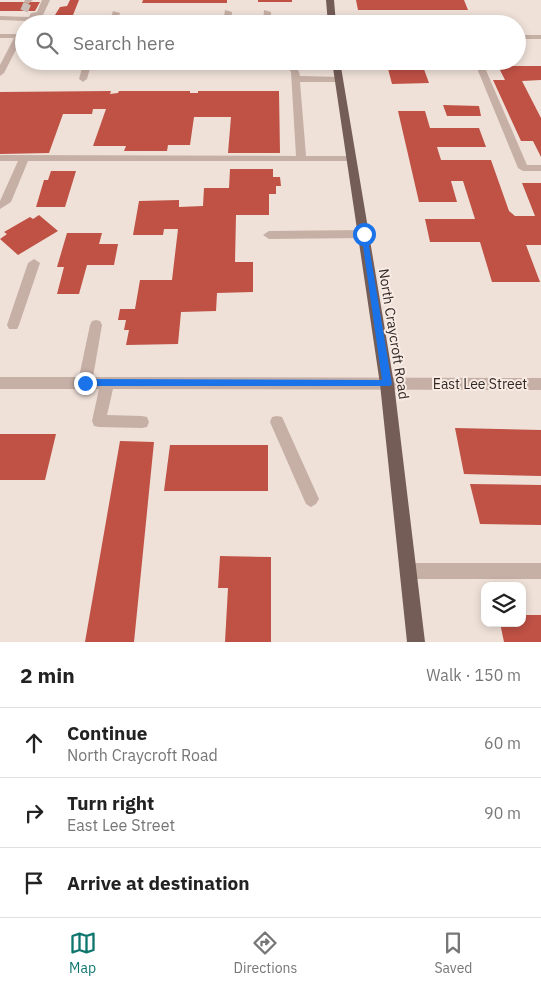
<!DOCTYPE html>
<meta charset="utf-8">
<style>
:root{--surface:#fff;--page:#f2f2f2;--text:#222;--muted:#767676;--line:#e0e0e0;--accent:#0f766e}
body{margin:0;font-family:"IBM Plex Sans",sans-serif;background:var(--page);color:var(--text)}
.controls{position:absolute;right:15px;bottom:15px;display:grid;overflow:hidden;border-radius:10px;box-shadow:0 2px 8px #0003}
.controls button{width:45px;height:45px;display:grid;place-items:center;padding:0;border:0;border-bottom:1px solid var(--line);background:var(--surface);color:var(--text);font:25px sans-serif}
.stop{position:absolute;width:15px;height:15px;margin:-11px;border:4px solid #1a73e8;border-radius:50%;background:#fff}
.stop.end{background:#1a73e8;border-color:#fff;box-shadow:0 1px 5px #0008}
.list{margin:0;padding:0;list-style:none}
h2{display:flex;justify-content:space-between;align-items:center;height:65px;margin:0;padding:0 20px;font-size:21px}
h2 small{font-size:16px;font-weight:400;color:var(--muted)}
.list li{display:grid;grid-template-columns:32px 1fr auto;gap:15px;align-items:center;box-sizing:border-box;height:70px;padding:0 20px;border-top:1px solid var(--line)}
.list b{display:block;font-size:19px;white-space:nowrap}
.list p{margin:0;font-size:16px;white-space:nowrap;color:var(--muted)}
.list em{font-size:16px;font-style:normal;color:var(--muted)}
.icon{flex:none;width:28px;height:28px;fill:none;stroke:currentColor;stroke-width:2;stroke-linecap:round;stroke-linejoin:round}
.map{position:relative;flex:none;width:541px;height:642px;overflow:hidden}
.search{position:absolute;background:var(--surface);box-shadow:0 2px 8px #0003;left:15px;right:15px;top:15px;height:55px;display:flex;align-items:center;gap:12px;box-sizing:border-box;padding:0 18px;border-radius:28px;color:var(--muted);font-size:19px}
.sheet{height:275px;background:var(--surface)}
nav{display:flex;justify-content:space-around;align-items:center;box-sizing:border-box;height:70px;border-top:1px solid var(--line);background:var(--surface);font-size:14px;color:var(--muted)}
nav a{display:grid;justify-items:center;gap:2px}
nav .on{color:var(--accent)}
.map>svg:first-child{display:block}
.building{fill:#bf5145}
.lines{fill:none;stroke-linecap:round;stroke-linejoin:round}
.minor-tunnel{stroke:#c9bcb4;stroke-width:8;stroke-dasharray:8 4;stroke-linecap:butt}
.minor{fill:#c6afa5;fill-rule:evenodd}
.major{fill:#745c57;fill-rule:evenodd}
.route{fill:#1a73e8}
.labels{text-anchor:middle;dominant-baseline:central;stroke-width:4;stroke-linejoin:round;paint-order:stroke}
.street-label{font-size:14px;fill:#322826;stroke:#f7ebe3}
</style>
<div class="map">
<svg width="541" height="642" viewBox="0 0 541 642">
<rect width="100%" height="100%" fill="#efe1d8"/>
<g class="building">
<polygon points="70,0 79,0 73,15 55,15 60,7 67,6"/>
<polygon points="143,0 227,0 227,3 142,3"/>
<rect x="258" y="0" width="34" height="2"/>
<polygon points="356,0 464,0 468,10 358,10"/>
<polygon points="0,2 40,2 35,11 0,11"/>
<polygon points="386,61 421,61 429,83 392,84"/>
<polygon points="498,66 541,66 541,80 522,81 541,118 541,157 533,141 521,141 493,80 505,80"/>
<polygon points="111,91 110,94 118,93 119,91 190,91 190,93 198,93 198,91 279,91 280,153 228,153 231,117 194,117 190,145 168,145 167,151 124,151 126,146 93,146 106,109 93,109 92,114 63,114 49,153 0,154 0,92"/>
<polygon points="443,105 479,106 481,116 447,116"/>
<polygon points="398,111 425,111 430,128 479,128 486,147 437,147 441,160 491,160 509,211 515,216 535,216 522,183 541,183 541,245 526,245 540,282 492,282 480,242 430,242 425,219 475,219 463,181 451,181 457,202 419,202"/>
<polygon points="230,169 273,169 273,177 280,177 281,186 276,186 276,194 269,194 269,215 236,215 235,262 253,262 253,292 217,293 216,311 181,312 178,344 126,345 129,330 124,330 126,320 118,320 120,309 135,309 140,280 172,280 178,229 164,229 163,235 133,235 139,201 179,200 179,207 203,206 204,188 229,188"/>
<polygon points="51,171 76,171 65,207 36,207 44,180 48,180"/>
<polygon points="39,215 58,231 18,255 0,239 7,234 4,232 30,217 33,219"/>
<polygon points="67,233 102,233 99,244 118,244 114,265 87,265 79,294 57,294 64,267 57,267"/>
<polygon points="455,428 541,430 541,476 464,474"/>
<polygon points="0,434 56,434 45,480 0,480"/>
<polygon points="120,441 154,442 134,642 85,642"/>
<polygon points="170,445 268,445 268,491 164,491"/>
<polygon points="470,484 541,485 541,525 480,524"/>
<polygon points="220,556 271,557 271,642 225,642 228,588 218,588"/>
<polygon points="522,615 541,615 541,642 504,642 500,623 522,623"/>
</g>
<g class="lines">
<polyline class="minor-tunnel" points="24,11 28,2"/>
<g class="minor">
<polygon points="25,0 33,0 28,4 24,2"/>
<polygon points="42,0 50,0 43,15 37,16 33,24 25,24 27,21 0,20 0,16 29,17 31,13 37,12"/>
<polygon points="225,10 232,12 231,24 223,24"/>
<polygon points="264,10 271,12 271,24 263,24"/>
<polygon points="113,11 120,13 117,24 109,24"/>
<polygon points="501,17 507,17 511,24 503,24"/>
<polygon points="0,34 24,34 24,38 22,38 4,73 0,76 0,65 14,38 0,38"/>
<rect x="517" y="35" width="24" height="4"/>
<polygon points="84,61 92,61 87,79 83,82 79,79"/>
<polygon points="284,61 292,61 299,72 300,76 342,77 342,81 339,82 300,82 306,156 352,156 355,157 355,161 28,161 11,202 0,209 0,201 18,161 0,161 0,155 296,156 291,72"/>
<polygon points="474,61 482,61 527,165 541,165 541,171 523,171 518,168"/>
<polygon points="364,230 370,234 364,238 269,239 263,235 269,231"/>
<polygon points="34,259 40,263 19,325 17,329 9,329 7,325 28,263"/>
<polygon points="96,320 100,321 102,325 93,377 541,378 541,390 113,389 107,415 142,416 147,417 149,422 147,427 142,428 99,427 94,426 92,421 99,389 0,389 0,377 79,377 90,325 92,321"/>
<polygon points="277,416 282,417 319,499 316,504 311,507 306,504 270,422 272,417"/>
<polygon points="408,563 541,563 541,579 408,579 402,577 400,571 402,565"/>
</g>
<g class="major">
<polygon points="326,0 334,0 336,24 328,24"/>
<polygon points="332,61 340,61 394,384 425,642 407,642 380,384"/>
</g>
</g>
<polygon class="route" points="361,232 367,234 392,384 390,386 82,386 82,381 85,379 382,380"/>
<g class="labels">
<g class="street-label">
<text transform="translate(394 334) rotate(81)">North Craycroft Road</text>
<text x="480" y="384">East Lee Street</text>
</g>
</g>
</svg>
<div class="controls">
<button><svg class="icon" aria-label="layers" viewBox="0 0 24 24"><path d="M12 4l9 5-9 5-9-5zM3 14l9 5 9-5"/></svg></button>
</div>
<div class="stop" style="left:364px;top:234px"></div>
<div class="stop end" style="left:85px;top:383px"></div>
<div class="search"><svg class="icon" aria-label="search" viewBox="0 0 24 24"><circle cx="10" cy="10" r="6"/><path d="M15 15l6 6"/></svg>Search here</div>
</div>
<section class="sheet">
<h2>2 min<small>Walk · 150 m</small></h2>
<ul class="list">
<li><svg class="icon" aria-label="ahead" viewBox="0 0 24 24"><path d="M12 20V5M6 11l6-6 6 6"/></svg><div><b>Continue</b><p>North Craycroft Road</p></div><em>60 m</em></li>
<li><svg class="icon" aria-label="right" viewBox="0 0 24 24"><path d="M7 20v-9h11M14 6l5 5-5 5"/></svg><div><b>Turn right</b><p>East Lee Street</p></div><em>90 m</em></li>
<li><svg class="icon" aria-label="arrive" viewBox="0 0 24 24"><path d="M6 21V4h12l-3 4 3 4H6"/></svg><div><b>Arrive at destination</b></div></li>
</ul>
</section>
<nav>
<a class="on"><svg class="icon" aria-label="map" viewBox="0 0 24 24"><path d="M3 6l6-2 6 2 6-2v14l-6 2-6-2-6 2zM9 4v14M15 6v14"/></svg>Map</a>
<a><svg class="icon" aria-label="directions" viewBox="0 0 24 24"><path d="M12 3l9 9-9 9-9-9zM9 14v-3h6M13 9l2 2-2 2"/></svg>Directions</a>
<a><svg class="icon" aria-label="saved" viewBox="0 0 24 24"><path d="M7 4h10v16l-5-4-5 4z"/></svg>Saved</a>
</nav>
